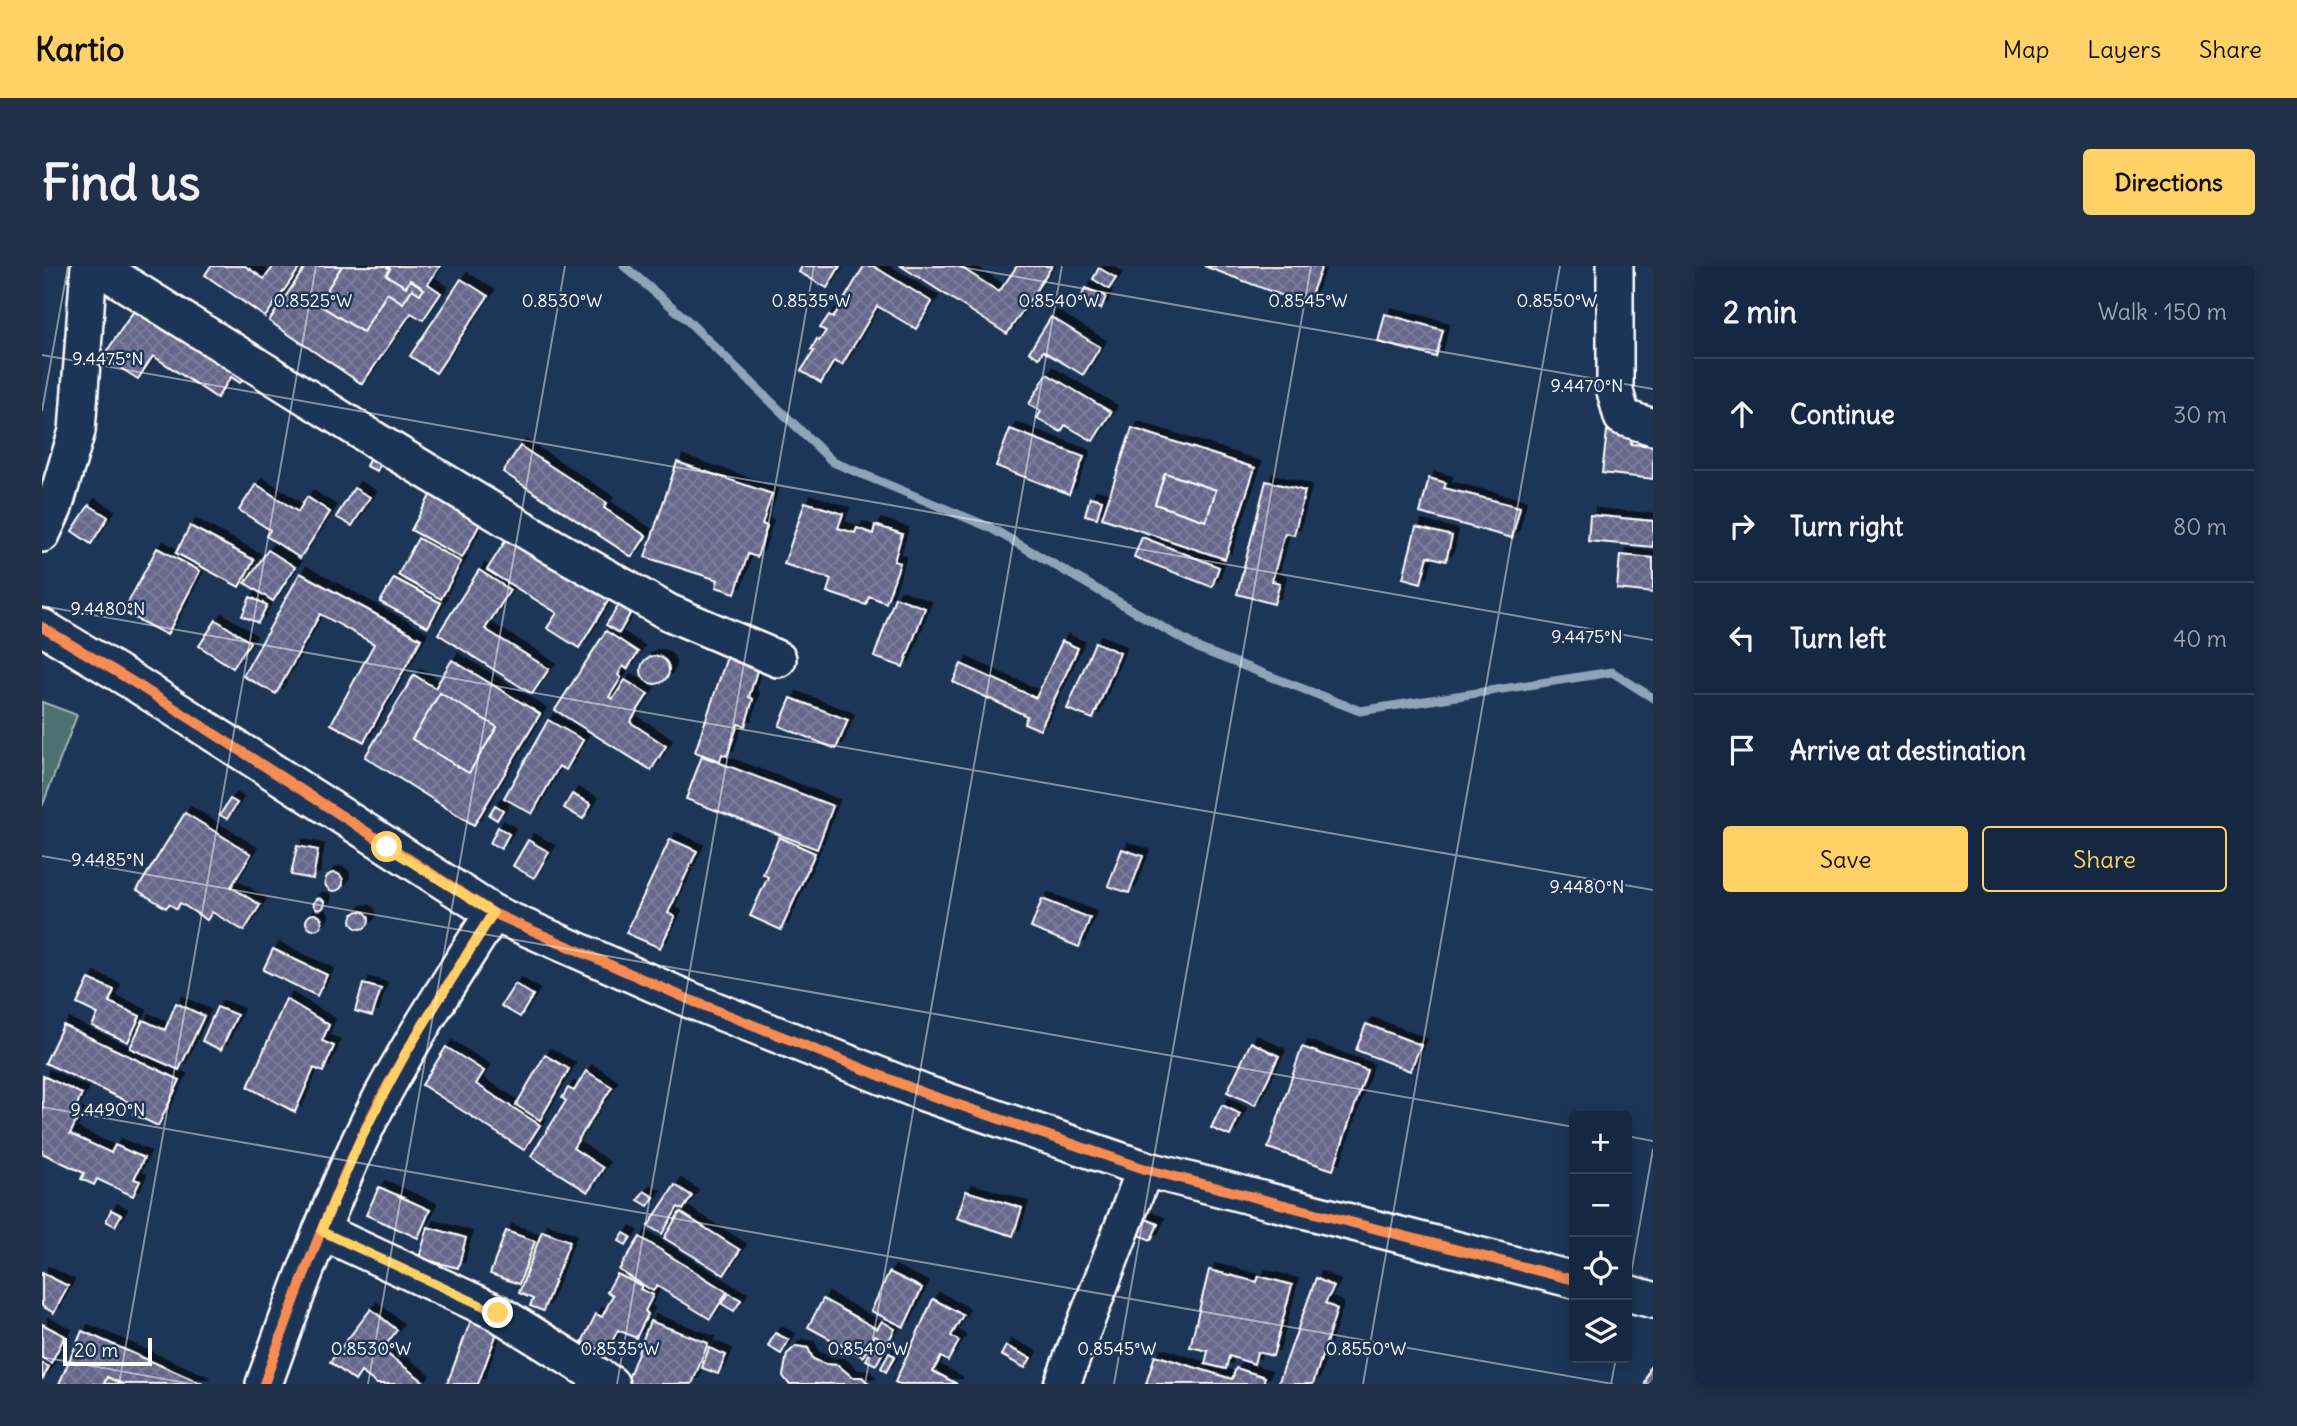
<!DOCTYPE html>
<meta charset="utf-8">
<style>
:root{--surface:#162841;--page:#1f3048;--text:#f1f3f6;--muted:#9ea6b1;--line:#35445a;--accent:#ffd166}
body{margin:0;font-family:Delius,sans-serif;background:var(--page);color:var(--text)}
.controls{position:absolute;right:21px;bottom:21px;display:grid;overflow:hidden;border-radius:7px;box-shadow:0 4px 18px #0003}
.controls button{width:63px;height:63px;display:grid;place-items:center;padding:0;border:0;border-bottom:2px solid var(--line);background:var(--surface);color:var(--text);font:35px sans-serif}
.scale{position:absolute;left:21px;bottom:18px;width:89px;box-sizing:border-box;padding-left:7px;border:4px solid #fff;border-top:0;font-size:19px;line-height:24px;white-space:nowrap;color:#fff;-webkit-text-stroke:5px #1d3557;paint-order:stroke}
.stop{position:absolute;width:21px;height:21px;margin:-16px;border:5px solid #ffd166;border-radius:50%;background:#fff}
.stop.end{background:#ffd166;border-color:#fff;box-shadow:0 2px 7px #0008}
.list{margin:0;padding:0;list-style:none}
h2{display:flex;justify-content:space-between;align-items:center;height:91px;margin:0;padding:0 28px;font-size:30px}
h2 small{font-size:23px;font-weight:400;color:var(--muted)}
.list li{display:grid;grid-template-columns:46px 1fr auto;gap:21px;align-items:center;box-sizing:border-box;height:112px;padding:0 28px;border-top:2px solid var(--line)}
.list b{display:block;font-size:26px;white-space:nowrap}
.list em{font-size:23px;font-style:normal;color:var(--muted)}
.actions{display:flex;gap:14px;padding:21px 28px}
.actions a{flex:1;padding:16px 0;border:2px solid var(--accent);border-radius:7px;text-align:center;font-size:24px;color:var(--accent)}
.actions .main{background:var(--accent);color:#111}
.icon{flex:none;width:38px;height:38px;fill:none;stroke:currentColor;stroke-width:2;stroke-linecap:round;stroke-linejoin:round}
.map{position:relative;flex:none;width:1611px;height:1118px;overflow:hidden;border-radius:7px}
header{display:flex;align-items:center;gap:42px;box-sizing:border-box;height:98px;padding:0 35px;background:var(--accent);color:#111}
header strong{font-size:33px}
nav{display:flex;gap:38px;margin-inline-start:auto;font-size:24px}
.intro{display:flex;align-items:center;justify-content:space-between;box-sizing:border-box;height:168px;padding:0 42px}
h1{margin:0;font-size:49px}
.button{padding:18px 32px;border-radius:7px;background:var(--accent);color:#111;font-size:24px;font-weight:700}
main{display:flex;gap:42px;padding:0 42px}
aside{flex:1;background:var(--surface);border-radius:7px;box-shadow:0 4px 18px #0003}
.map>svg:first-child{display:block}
.pitch{fill:#4e6f6f;stroke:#a6b7b7;stroke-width:2}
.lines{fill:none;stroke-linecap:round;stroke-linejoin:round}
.stream{stroke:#8fa3b9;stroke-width:9}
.building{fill:url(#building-cross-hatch);stroke:#fff;stroke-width:2;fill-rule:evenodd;filter:url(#shadow)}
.minor-casing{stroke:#fff;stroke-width:40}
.minor{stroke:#1d3557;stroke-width:35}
.cycleway-casing{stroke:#1d3557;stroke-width:15}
.cycleway{stroke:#f68b52;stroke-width:10}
.route{stroke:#ffd166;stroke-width:9}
.ticks{fill:none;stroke:#fff;stroke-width:2;stroke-opacity:0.45}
.ticks-label{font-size:18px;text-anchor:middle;fill:#fff;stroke:#1d3557;stroke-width:5;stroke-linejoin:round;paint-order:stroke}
</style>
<header>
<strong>Kartio</strong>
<nav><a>Map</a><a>Layers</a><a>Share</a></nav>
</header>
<div class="intro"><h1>Find us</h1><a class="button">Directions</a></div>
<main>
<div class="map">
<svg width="1611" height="1118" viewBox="0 0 1611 1118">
<defs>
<pattern id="building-cross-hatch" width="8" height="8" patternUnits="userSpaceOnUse" patternTransform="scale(1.75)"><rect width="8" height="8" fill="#66678b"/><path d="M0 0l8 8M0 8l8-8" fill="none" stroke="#7d7e9c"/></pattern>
<filter id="shadow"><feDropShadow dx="6" dy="-6" stdDeviation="0" flood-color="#0009"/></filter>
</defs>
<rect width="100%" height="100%" fill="#1d3557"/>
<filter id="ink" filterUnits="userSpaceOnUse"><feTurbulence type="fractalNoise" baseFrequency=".0143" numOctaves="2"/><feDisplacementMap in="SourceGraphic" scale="14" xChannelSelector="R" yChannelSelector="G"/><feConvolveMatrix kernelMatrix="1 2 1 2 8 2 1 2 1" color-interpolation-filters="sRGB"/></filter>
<g filter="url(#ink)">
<polygon class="pitch" points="0,436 35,449 0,541"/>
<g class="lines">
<polyline class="stream" points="582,0 643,52 791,196 947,261 1158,383 1318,445 1570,406 1611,432"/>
</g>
<g class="building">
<polygon points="169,0 203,0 222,13 232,0 259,0 223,51 163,9"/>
<polygon points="264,0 300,0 276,38 321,66 345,27 361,37 370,23 378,28 382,23 368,14 364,21 344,9 348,3 343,0 398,0 386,18 399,27 381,54 369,47 320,118 227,55"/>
<polygon points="300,0 343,0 348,3 344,9 364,21 368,14 382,23 378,28 370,23 361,37 345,27 321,66 276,38"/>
<polygon points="760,0 798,0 785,22 757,6"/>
<polygon points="822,0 831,0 890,36 874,63 835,40 800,99 792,95 779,117 759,105 772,85 769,84 775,73 777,75 784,65 778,62 787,49 791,52"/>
<polygon points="859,0 917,0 957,26 975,0 1010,0 965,68"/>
<polygon points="1162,0 1280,0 1265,39"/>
<polygon points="1057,2 1074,12 1067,23 1051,13"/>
<polygon points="419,13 446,30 394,107 368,90"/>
<polygon points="1043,22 1064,30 1059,43 1038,35"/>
<polygon points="97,37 205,108 198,117 189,111 175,132 111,90 96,113 61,91"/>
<polygon points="1343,48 1401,64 1394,91 1336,76"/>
<polygon points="1009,51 1058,81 1041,109 1001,85 997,92 987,86"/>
<polygon points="1005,108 1069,146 1051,175 1023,159 1019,166 995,152 999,145 987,138"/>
<path d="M1090,162L1213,202L1183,293L1060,252ZM1123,207L1174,224L1164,255L1113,238Z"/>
<polygon points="968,163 1042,191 1027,228 954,200"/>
<polygon points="1565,165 1590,167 1589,178 1611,180 1611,213 1560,207"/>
<polygon points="478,180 565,237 562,242 604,270 590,291 461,206"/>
<polygon points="331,186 341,192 335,205 324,200"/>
<polygon points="635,196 730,228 720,258 725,260 715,291 706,288 693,327 674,321 676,314 603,291"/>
<polygon points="1123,207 1174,224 1164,255 1113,238"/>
<polygon points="1387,212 1404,217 1402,222 1478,241 1470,272 1378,247"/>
<polygon points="1224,215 1263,225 1252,269 1243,267 1230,315 1238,317 1232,338 1195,328"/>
<polygon points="214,218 256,246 265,231 288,246 258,292 224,270 228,264 197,244"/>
<polygon points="312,222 328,231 310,260 294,251"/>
<polygon points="390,226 440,254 420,292 369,264"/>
<polygon points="1048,231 1060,234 1055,252 1043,249"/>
<polygon points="763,236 801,248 796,262 813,267 815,262 831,268 833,259 860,268 852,295 858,297 844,337 827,330 824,339 785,326 789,313 742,298"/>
<polygon points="47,239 66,251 49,278 30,265"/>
<polygon points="1548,249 1611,255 1611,281 1546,275"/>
<polygon points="148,260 212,294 197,321 134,287"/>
<polygon points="1374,261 1410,270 1404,295 1386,290 1379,317 1361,312"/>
<polygon points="467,269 569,330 537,382 505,362 515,347 445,304"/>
<polygon points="1100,271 1177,301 1170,321 1092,291"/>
<polygon points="376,272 419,296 399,333 356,309"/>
<polygon points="115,282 158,305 125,369 81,346"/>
<polygon points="226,284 253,301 231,335 203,317"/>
<polygon points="1578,289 1611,292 1611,327 1575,323"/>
<polygon points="437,304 468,324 443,363 507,403 490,428 396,368"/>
<polygon points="258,307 379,373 322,476 289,458 332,378 278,348 234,428 201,410"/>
<polygon points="352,312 399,337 386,361 338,336"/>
<polygon points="208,331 225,339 216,357 200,350"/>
<polygon points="853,331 883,342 861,401 832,391"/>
<polygon points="577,339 589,346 577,367 564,359"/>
<polygon points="174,354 208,376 191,402 157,380"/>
<polygon points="564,365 596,386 585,403 581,400 576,409 579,412 567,431 571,433 583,414 606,428 588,456 624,480 609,504 513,444"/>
<polygon points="1020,375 1036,382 998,464 982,457 985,450 911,416 919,398 994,432"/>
<polygon points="1053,376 1078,387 1051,453 1025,443"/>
<polygon points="686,388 717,398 707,431 711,433 703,460 696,458 685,490 680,488 678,495 653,486"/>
<circle cx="613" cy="404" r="14"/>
<path d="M410,394L498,448L432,559L323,491L372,409L393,422ZM398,427L455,461L427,507L370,473Z"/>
<polygon points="398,427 455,461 427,507 370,473"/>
<polygon points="749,432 806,454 794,483 737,460"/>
<polygon points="506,454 541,474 524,504 517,500 490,548 462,532"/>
<polygon points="660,490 791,540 775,583 644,533"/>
<polygon points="530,528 549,538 541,553 522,542"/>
<polygon points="188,533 195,537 185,553 178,549"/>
<polygon points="453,539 461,544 455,554 447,549"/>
<polygon points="143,547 209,588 189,621 218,639 202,665 170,646 165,654 138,637 135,643 127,638 124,642 95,624"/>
<polygon points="456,561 467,568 459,583 448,577"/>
<polygon points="737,571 773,587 739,664 708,650 726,611 721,608"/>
<polygon points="628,573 655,585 626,647 633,651 618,682 584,667"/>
<polygon points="486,574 507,586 492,612 471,600"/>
<polygon points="255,580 276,584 271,613 249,609"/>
<polygon points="1080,583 1101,590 1087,627 1066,620"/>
<circle cx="292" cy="616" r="9"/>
<circle cx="277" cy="638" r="5.5"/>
<polygon points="1000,633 1048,652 1037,681 989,662"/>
<circle cx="318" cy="654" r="9"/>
<circle cx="272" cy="656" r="8"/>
<polygon points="231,683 285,709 275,730 221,704"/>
<polygon points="47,713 72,724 67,736 98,750 86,776 50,760 56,748 35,738"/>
<polygon points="321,718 339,723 330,750 313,745"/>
<polygon points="473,718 491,729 478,751 459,740"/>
<polygon points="244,733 287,759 280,775 292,780 281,806 272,802 253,846 206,821"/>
<polygon points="134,737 162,750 137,804 88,782 101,754 123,764"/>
<polygon points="175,741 195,749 179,784 160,775"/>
<polygon points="1324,758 1379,779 1368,805 1314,784"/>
<polygon points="21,759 138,814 116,860 91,848 95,840 3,797"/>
<polygon points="1209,776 1237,790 1213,839 1185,826"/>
<polygon points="404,781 442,805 434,818 498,859 482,884 380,819"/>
<polygon points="1260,781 1325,804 1291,904 1226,882"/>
<polygon points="503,789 527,803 498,854 474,839"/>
<polygon points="544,805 570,821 531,882 561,902 546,926 489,890 524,835 520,832 526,822 532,825"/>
<polygon points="1,810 40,828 31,847 37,850 28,868 69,887 73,879 102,892 92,913 98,915 91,930 55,913 52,919 39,913 42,907 0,887"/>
<polygon points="1180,839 1198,848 1188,870 1169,862"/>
<polygon points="633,919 650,930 641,944 636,941 620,968 606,960"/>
<polygon points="337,921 388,944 376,972 324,949"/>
<polygon points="602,925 612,931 606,940 596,934"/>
<polygon points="924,925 980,942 971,970 915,952"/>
<polygon points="69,944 79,949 73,960 64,955"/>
<polygon points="638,946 698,984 682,1009 622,972"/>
<polygon points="1104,953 1116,958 1109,974 1097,969"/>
<polygon points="386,961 424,972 416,1002 377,992"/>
<polygon points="464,965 493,975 477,1018 448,1008"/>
<polygon points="500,965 528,975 501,1045 488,1040 491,1033 477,1027"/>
<polygon points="582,967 589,971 584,979 577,975"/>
<polygon points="598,971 685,1026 668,1053 615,1020 611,1025 577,1004"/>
<polygon points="1167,1004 1215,1016 1217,1010 1250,1019 1231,1090 1215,1086 1212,1098 1187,1090 1184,1103 1163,1098 1166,1085 1148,1081"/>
<polygon points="847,1006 880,1022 862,1061 829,1045"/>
<polygon points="0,1007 26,1020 12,1047 0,1040"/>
<polygon points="575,1008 600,1020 598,1023 611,1029 603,1045 606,1048 594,1072 576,1064 564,1087 540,1076 554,1048 560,1051 571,1029 565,1026"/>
<polygon points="1274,1012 1292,1021 1283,1037 1295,1043 1271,1118 1236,1118"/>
<polygon points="687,1027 699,1034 692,1045 680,1038"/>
<polygon points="781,1033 835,1063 840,1055 853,1063 846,1076 833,1069 821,1091 766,1061"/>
<polygon points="891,1033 921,1049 909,1070 917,1075 906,1095 899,1091 891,1105 915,1118 857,1118 853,1116"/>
<polygon points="329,1043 355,1064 340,1084 381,1115 379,1118 335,1118 319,1106 313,1115 288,1096"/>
<polygon points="429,1054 456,1064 436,1118 405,1118"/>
<polygon points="608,1055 666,1077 650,1118 584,1118"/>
<polygon points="0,1058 23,1070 9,1097 0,1092"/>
<polygon points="40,1065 161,1118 80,1118 65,1111 62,1118 17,1118"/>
<polygon points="733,1067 747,1074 739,1088 726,1080"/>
<polygon points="835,1074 845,1079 834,1099 824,1094"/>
<polygon points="754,1080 766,1082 771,1093 783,1098 796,1099 810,1111 820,1111 827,1118 747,1118 741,1110 745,1088"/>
<polygon points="964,1080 989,1092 983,1102 959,1089"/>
<polygon points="667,1082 684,1089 676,1108 660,1102"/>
<polygon points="847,1087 853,1090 844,1106 839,1102"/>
<polygon points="1113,1089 1190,1113 1194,1102 1223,1111 1221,1118 1104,1118"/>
<polygon points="0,1097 7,1101 0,1114"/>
<polygon points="1608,1101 1611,1102 1611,1118 1603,1118"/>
<polygon points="65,1111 80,1118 62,1118"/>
</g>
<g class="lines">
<g class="minor-casing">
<g id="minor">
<polyline points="55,0 333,174 513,282 626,346 736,393"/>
<polyline points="1573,0 1573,125 1580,151 1611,161"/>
<polyline points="0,268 12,242 35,165 47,0"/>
<path d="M0,361L96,419L451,647C404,722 354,796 317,876C281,955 251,1037 222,1118"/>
<polyline points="451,647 648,734 882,827 1103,903 1532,1014"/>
<polyline points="279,965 456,1047 569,1118"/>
<polyline points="1585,1027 1611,1034"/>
<polyline points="1020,1118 1103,903"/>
</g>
</g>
<use href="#minor" class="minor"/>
<g class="cycleway-casing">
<g id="cycleway">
<path d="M0,361L96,419L451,647C404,722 354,796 317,876C281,955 251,1037 222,1118"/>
<polyline points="451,647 648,734 882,827 1103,903 1532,1014"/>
</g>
</g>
<use href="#cycleway" class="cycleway"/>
</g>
</g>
<g class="lines" filter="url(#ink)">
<polyline class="route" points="345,581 451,647 363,788 318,874 279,965 456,1047"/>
</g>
<path class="ticks" d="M913,0L1611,123M0,89L1611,374M0,145L26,0M0,340L1611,624M0,590L1532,861M0,841L1571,1118M1585,870L1611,875M1585,1031L1611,883M0,1091L150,1118M77,1118L274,0M326,1118L523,0M575,1118L772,0M823,1118L1020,0M1072,1118L1269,0M1321,1118L1518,0M1569,1118L1574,1092"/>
<g class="ticks-label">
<text x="271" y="41">0.8525°W</text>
<text x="520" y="41">0.8530°W</text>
<text x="769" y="41">0.8535°W</text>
<text x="1017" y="41">0.8540°W</text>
<text x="1266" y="41">0.8545°W</text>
<text x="1515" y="41">0.8550°W</text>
<text x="66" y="99">9.4475°N</text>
<text x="1545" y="126">9.4470°N</text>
<text x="66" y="349">9.4480°N</text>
<text x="1545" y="377">9.4475°N</text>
<text x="66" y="600">9.4485°N</text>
<text x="1545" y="627">9.4480°N</text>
<text x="66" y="850">9.4490°N</text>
<text x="329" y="1089">0.8530°W</text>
<text x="578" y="1089">0.8535°W</text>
<text x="826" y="1089">0.8540°W</text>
<text x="1075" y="1089">0.8545°W</text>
<text x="1324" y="1089">0.8550°W</text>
</g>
</svg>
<div class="controls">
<button>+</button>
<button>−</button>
<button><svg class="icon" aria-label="locate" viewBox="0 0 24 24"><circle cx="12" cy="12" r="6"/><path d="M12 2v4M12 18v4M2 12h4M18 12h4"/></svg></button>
<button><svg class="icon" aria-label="layers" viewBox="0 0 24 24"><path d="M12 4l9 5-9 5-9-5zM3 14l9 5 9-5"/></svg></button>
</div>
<div class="scale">20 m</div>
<div class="stop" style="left:345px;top:581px"></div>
<div class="stop end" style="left:456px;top:1047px"></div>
</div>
<aside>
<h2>2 min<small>Walk · 150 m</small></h2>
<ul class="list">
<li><svg class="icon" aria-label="ahead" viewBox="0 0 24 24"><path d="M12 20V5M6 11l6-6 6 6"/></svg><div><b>Continue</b></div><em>30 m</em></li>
<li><svg class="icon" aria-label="right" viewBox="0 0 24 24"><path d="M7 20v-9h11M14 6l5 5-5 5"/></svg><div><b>Turn right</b></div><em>80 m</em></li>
<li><svg class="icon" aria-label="left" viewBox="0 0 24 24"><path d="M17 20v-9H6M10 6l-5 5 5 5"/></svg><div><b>Turn left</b></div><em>40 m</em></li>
<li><svg class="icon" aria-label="arrive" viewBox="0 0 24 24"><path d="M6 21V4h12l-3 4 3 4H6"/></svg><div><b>Arrive at destination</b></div></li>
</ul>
<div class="actions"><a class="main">Save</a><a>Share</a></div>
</aside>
</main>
